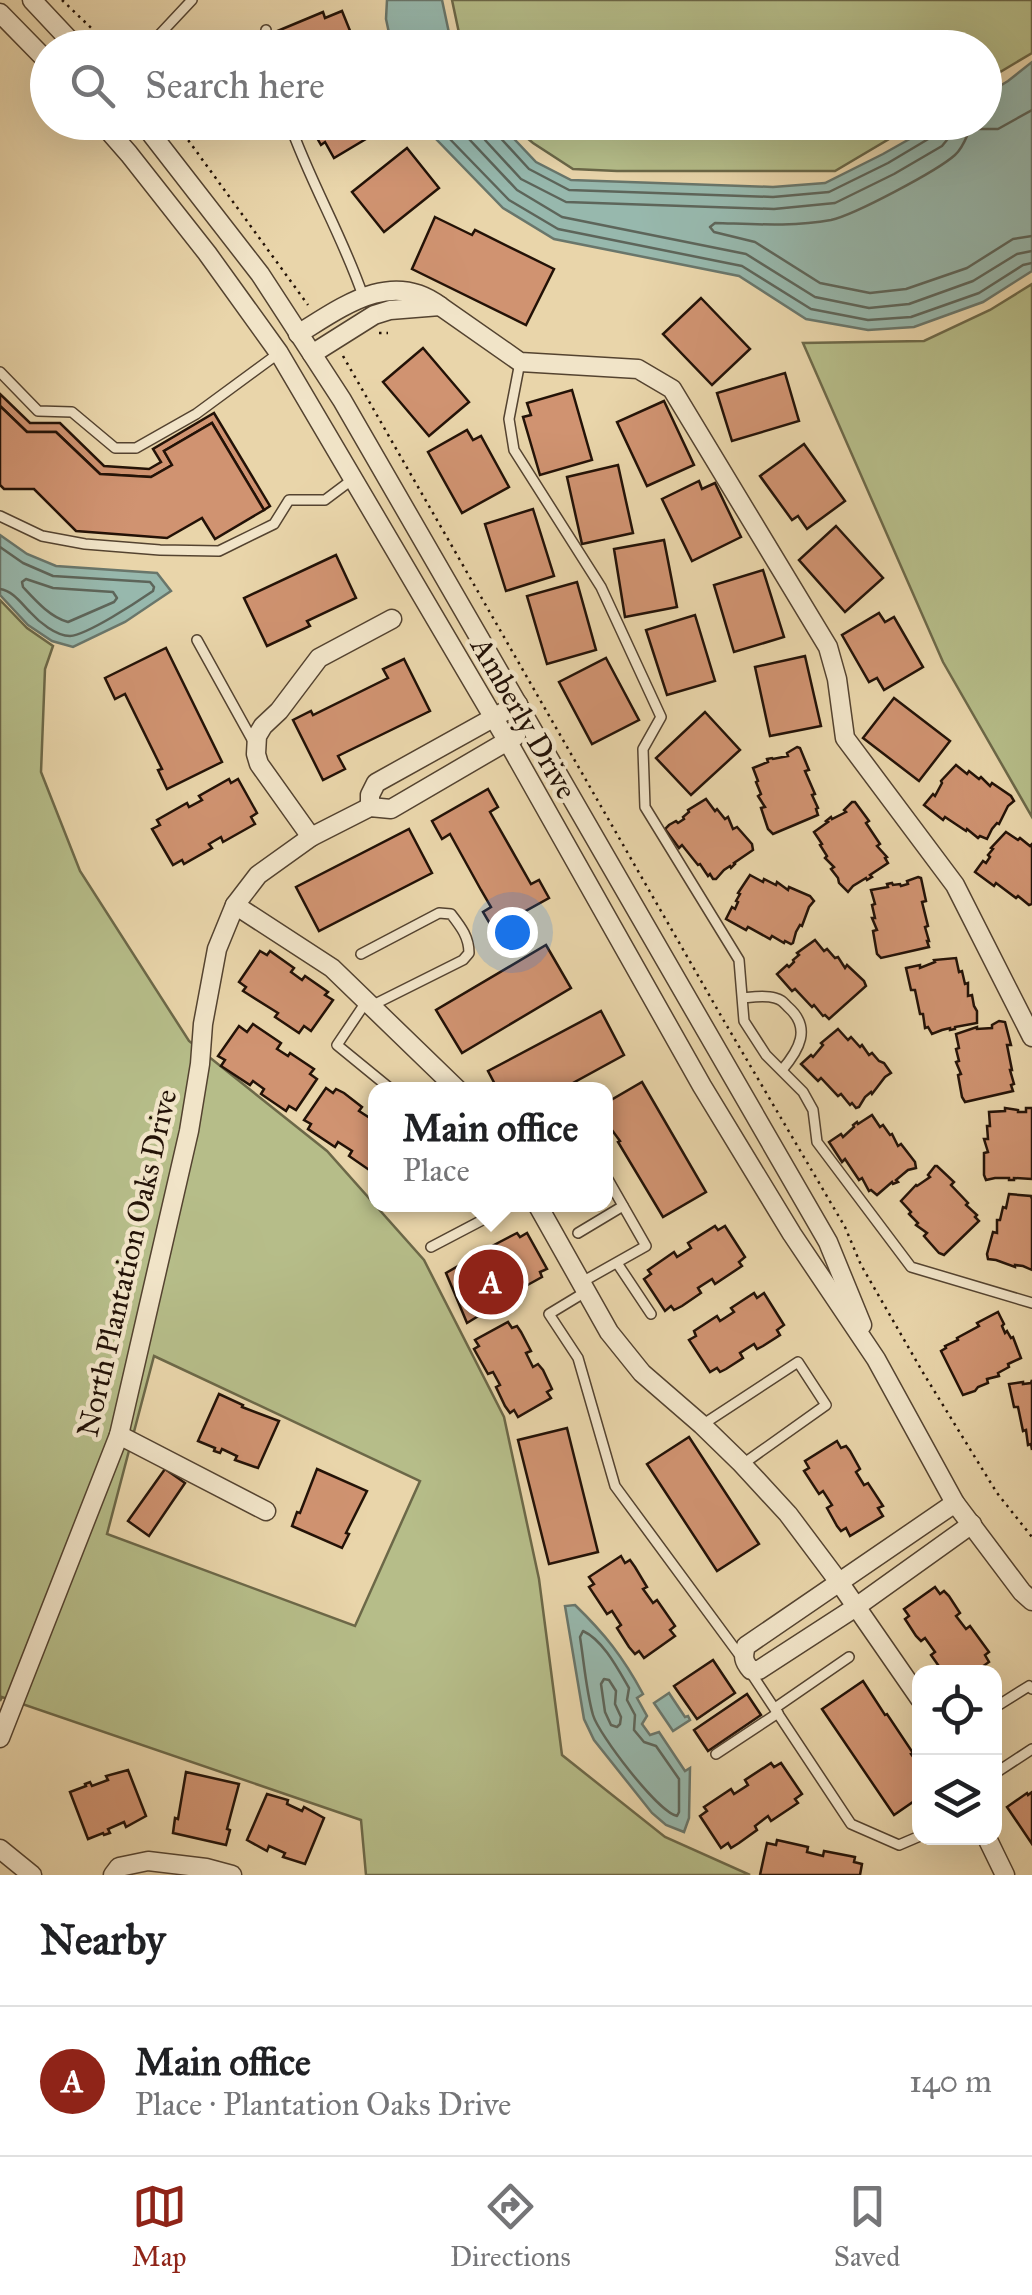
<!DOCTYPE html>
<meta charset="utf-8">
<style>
:root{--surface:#fff;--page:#f2f2f2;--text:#202124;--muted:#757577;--line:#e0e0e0;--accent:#8f2418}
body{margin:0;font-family:"IM FELL Great Primer",serif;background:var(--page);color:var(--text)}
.controls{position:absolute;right:30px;bottom:30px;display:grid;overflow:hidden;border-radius:20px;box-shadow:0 10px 40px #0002}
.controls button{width:90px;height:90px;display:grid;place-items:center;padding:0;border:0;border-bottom:2px solid var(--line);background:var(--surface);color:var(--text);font:50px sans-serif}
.you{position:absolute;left:512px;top:932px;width:35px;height:35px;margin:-25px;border:8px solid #fff;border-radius:50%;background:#1a73e8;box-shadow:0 0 0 15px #1a73e833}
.badge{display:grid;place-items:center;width:65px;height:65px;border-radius:50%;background:var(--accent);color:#fff;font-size:32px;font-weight:700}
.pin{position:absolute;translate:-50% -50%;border:5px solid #fff;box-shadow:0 2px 10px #0006}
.popup{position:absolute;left:368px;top:1082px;width:245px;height:130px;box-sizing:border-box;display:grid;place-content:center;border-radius:20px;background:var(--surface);filter:drop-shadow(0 2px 8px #0005);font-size:32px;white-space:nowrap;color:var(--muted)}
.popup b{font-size:38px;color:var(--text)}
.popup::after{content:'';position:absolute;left:50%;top:100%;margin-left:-20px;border:20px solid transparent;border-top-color:var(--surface)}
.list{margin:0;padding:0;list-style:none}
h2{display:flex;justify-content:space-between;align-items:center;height:130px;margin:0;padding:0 40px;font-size:42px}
h2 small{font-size:32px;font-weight:400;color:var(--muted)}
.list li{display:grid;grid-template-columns:65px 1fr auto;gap:30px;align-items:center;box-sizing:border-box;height:150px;padding:0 40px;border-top:2px solid var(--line)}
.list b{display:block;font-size:38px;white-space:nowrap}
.list p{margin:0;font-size:32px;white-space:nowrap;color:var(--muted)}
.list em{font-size:32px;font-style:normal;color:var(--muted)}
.icon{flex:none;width:55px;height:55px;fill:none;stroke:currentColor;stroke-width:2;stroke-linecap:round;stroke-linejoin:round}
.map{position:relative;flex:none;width:1032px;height:1875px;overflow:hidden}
.search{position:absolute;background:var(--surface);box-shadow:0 10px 40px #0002;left:30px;right:30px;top:30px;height:110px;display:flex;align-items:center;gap:25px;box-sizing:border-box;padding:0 35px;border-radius:55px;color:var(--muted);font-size:38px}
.sheet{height:280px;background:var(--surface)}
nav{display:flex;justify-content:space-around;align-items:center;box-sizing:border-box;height:140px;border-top:2px solid var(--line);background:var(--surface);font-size:28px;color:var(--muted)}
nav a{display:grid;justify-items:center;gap:5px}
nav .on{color:var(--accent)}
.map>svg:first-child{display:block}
.green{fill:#b6bd89;stroke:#6c6848;stroke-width:2.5;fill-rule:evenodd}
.water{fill:#97b8ad;stroke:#69766b;stroke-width:2.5}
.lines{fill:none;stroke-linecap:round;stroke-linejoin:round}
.shore{stroke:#5d655a;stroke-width:2.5}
.building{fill:#d09371;stroke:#231207;stroke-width:2.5}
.service-casing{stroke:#544330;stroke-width:12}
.minor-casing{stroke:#544330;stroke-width:21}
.path{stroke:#231207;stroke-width:2.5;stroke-dasharray:2.5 5;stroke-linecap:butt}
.service{stroke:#f1e4c8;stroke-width:9}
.minor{stroke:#f1e4c8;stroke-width:18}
.labels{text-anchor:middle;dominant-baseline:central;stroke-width:9;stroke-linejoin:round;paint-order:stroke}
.street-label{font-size:30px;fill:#231207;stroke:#f1e4c8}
</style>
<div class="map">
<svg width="1032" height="1875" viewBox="0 0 1032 1875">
<rect width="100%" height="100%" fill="#e9d5aa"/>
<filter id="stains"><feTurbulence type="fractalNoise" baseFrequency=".002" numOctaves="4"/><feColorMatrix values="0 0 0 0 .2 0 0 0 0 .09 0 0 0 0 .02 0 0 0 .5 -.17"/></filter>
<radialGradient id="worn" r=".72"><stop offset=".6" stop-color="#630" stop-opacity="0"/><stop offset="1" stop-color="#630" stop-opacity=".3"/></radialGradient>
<g class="green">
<polygon points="452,0 1032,0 1032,53 985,81 984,48 462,47"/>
<polygon points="509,123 916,122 916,123 835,171 617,171 573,169 533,143"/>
<polygon points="1032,284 1032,817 943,662 803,343 924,341 990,310"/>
<path d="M0,600L27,628L53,646L45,669L41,772L80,871L189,1041L327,1151L424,1260L504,1417L539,1579L562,1755L665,1837L750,1875H366L361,1820L2,1697L0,1701ZM154,1356L420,1481L355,1626L107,1534Z"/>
</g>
<g class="water">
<polygon points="387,0 442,0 452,47 392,47 386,19"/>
<polygon points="1032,62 1032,271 983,302 914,327 868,330 806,319 739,276 554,239 503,208 436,139 426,123 499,123 536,162 571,180 773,187 825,183 883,154 938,123 984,122 985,95 1008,81"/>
<polygon points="0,535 27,554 56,566 157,573 171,591 125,622 73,647 52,641 28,625 0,595"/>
<path d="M575,1605C605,1634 623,1657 643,1694L637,1698L647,1716L642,1724L650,1735L659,1732L685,1771L690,1768L689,1818L684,1832L666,1825L652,1813L594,1740L584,1719L565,1606Z"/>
<polygon points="669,1693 685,1717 688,1716 690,1720 673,1731 654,1703"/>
</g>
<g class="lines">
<g class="shore">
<path d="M1032,110L998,129H970C966,138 963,148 955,155C937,171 854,215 831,220C793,227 753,224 715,223L710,227L714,232L755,242L820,283L870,293L906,289L967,268L1013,239L1032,236"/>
<polyline points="438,122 444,133 509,200 558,229 742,266 811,309 868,320 911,317 979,293 1023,265 1032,263"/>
<polyline points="453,122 517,190 562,217 746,254 815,297 869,308 909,304 973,281 1017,254 1032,251"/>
<polyline points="480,122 485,140 521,179 566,202 774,209 835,203 894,174 942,146 951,135 953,122"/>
<polyline points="493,122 495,132 529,169 569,190 773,197 829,192 888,163 935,135 940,130 941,122"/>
<path d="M0,547L23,563L53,576L150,582L154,587L153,591C137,602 87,635 70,636C56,636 39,622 30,612C21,603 13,591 0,589"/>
<path d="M26,579L53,588L113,592L117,598L114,602L68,622C50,617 36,601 23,587L22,582Z"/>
<path d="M583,1631C603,1640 618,1669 629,1688L627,1700L635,1715L634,1730L644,1742L656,1746L679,1779V1812L677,1816C658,1812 599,1735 593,1715C586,1690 584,1662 580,1637Z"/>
<polygon points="604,1679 609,1680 616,1691 615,1704 621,1717 620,1724 617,1727 611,1725 605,1712 601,1684"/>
</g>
</g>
<g class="building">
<polygon points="342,11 357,48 281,48 275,32 323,12 325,18"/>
<polygon points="308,122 390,122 391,124 334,158 325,142 321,145"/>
<polygon points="407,148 439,188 384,232 352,192"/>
<polygon points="435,217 472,235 475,230 554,269 526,325 412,269"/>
<polygon points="701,298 750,349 712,385 663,334"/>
<polygon points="423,348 469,402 429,436 383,382"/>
<polygon points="785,373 799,421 732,441 717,393"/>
<polygon points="572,390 592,460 540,475 523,417 531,415 527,403"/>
<polygon points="0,394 30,423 60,423 104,466 149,469 161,462 153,449 214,413 270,506 264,510 212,423 164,451 172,465 151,477 100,474 56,432 27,432 0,406"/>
<polygon points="664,401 694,465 647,486 617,422"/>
<polygon points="0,406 27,432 56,432 100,474 151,477 172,465 164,451 212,423 264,510 215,539 202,518 167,538 76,531 34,489 4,489 0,485"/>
<polygon points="467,430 473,440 481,436 509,487 462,513 428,452"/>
<polygon points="804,444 845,501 807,529 798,516 792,520 760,476"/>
<polygon points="618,465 633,533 582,544 567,477"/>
<polygon points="699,481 702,489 715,483 741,537 692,561 662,499"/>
<polygon points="533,509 554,576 506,591 485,524"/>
<polygon points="836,526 883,578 845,612 799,560"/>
<polygon points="664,540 677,607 625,617 614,549"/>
<polygon points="336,555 356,598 307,621 310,626 267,646 244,598"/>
<polygon points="763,570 784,637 734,652 714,585"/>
<polygon points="577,582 596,650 547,664 527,596"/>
<polygon points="879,613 885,622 894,617 923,667 884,690 877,678 869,682 842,635"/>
<polygon points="695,615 715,681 667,695 646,630"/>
<polygon points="166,648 222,762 167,789 158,770 162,769 125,694 115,699 105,678"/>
<polygon points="805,656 821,726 770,736 755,667"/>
<polygon points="606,658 639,720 592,744 559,682"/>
<polygon points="404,659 430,711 338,756 345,769 323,780 293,720 311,711 313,715 388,678 383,669"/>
<polygon points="894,698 950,741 919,781 863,738"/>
<polygon points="705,712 740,750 691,795 656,758"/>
<polygon points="797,747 800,748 809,770 805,771 815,794 812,795 818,808 816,809 818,815 773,834 768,829 761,808 765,807 758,796 761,794 756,782 758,781 753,768 768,762 767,759 772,758 773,759 788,756 787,753"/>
<polygon points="956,765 967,774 969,771 979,779 981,777 990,786 992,783 1011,796 1014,801 1008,806 999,824 997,823 992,829 987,839 980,836 978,838 967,829 966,831 945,817 943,820 924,805 933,794 935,796 942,783 941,781"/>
<polygon points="229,779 231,783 238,779 257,813 251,817 255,824 223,842 221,837 209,844 212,848 184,864 182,860 173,865 152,829 160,825 157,820 187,803 189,807 202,800 199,796"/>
<polygon points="488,789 498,807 490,812 531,884 539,880 549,898 493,929 483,912 491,907 481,890 450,834 442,839 432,821"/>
<polygon points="706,799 715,811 717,809 725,819 728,817 733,829 737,827 752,844 753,850 734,863 735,864 731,868 730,866 724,870 716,879 713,879 710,874 708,876 700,864 698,865 682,845 679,848 665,829 669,825 676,821 678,823 684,819 683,817 689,812 688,810"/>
<polygon points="852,802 855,802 869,821 866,823 880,844 877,846 887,857 885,858 888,863 870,875 872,877 867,880 866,878 853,886 848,892 839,883 838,878 831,869 834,867 825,858 827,856 820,845 822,844 814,832 828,822 826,821 831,817 832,819 846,812 844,810"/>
<polygon points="409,829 432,873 319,931 296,887"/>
<polygon points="1006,832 1018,840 1020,838 1030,846 1032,844 1032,904 1029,905 1018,896 1016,898 996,883 994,886 975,872 983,861 986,863 990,857 988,855 993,849 991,848"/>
<polygon points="750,875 763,882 764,879 776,885 777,882 788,890 789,887 810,896 814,901 809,907 802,926 800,925 796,932 793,943 791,944 785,941 784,943 772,936 770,939 748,927 746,930 726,919 732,907 735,909 738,902 736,901 740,894 738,893"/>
<polygon points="918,877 921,878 926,901 922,902 928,926 925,927 929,941 927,941 929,947 881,958 877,954 873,931 877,930 872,918 875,918 872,905 875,904 871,890 888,887 887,884 892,883 893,885 900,884 901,886 908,884 907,881"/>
<polygon points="815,940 824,951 827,949 835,958 838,957 845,968 847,965 864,981 866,986 829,1019 825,1015 823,1016 814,1005 812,1007 795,989 792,991 777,974 787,965 789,967 794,962 793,960 799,955 797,953"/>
<polygon points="546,945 571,988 462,1053 436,1010"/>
<polygon points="260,951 267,955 270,951 294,968 291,972 302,980 305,976 328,992 325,995 333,1000 311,1031 304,1026 299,1033 275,1017 278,1013 243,991 246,987 239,982"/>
<polygon points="956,958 959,972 962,971 965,984 968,983 968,996 972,995 974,1006 977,1011 977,1023 955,1027 955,1029 950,1030 950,1028 942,1030 932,1034 928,1027 925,1028 923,1014 920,1014 915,990 911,990 906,968 920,965 920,968 935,962 934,960"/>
<polygon points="601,1011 624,1055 560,1090 498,1090 488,1071"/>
<polygon points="999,1021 1005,1022 1011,1045 1007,1045 1012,1070 1010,1070 1014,1084 1011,1085 1013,1091 965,1102 962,1097 958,1075 961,1074 956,1062 959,1061 956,1049 959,1048 956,1034 977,1027 977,1029 992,1028 992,1025"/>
<polygon points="253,1024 281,1043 277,1049 288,1056 290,1053 314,1069 310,1074 317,1079 296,1110 289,1106 286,1111 261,1094 264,1089 253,1081 250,1085 221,1066 225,1060 218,1056 239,1026 247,1032"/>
<polygon points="838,1029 848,1040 851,1037 860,1047 862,1045 869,1055 872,1053 879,1061 884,1063 891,1073 885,1077 872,1094 871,1092 865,1097 859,1107 856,1108 852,1103 850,1105 841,1094 838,1096 821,1078 818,1081 801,1064 811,1055 813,1057 823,1045 821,1043"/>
<polygon points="642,1082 706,1192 663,1217 618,1142 620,1141 606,1122 606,1103"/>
<polygon points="326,1088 333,1093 336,1089 344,1093 362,1107 359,1111 373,1120 376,1116 375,1174 349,1156 352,1151 338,1142 335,1147 308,1129 311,1124 304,1120"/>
<polygon points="1005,1108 1018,1110 1018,1112 1026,1112 1026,1108 1032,1108 1032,1179 1014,1178 1014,1180 1009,1180 1009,1178 995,1178 986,1180 984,1175 984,1153 988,1152 984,1139 988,1139 987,1126 990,1126 989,1112 1005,1111"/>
<polygon points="872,1115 880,1127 883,1125 890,1135 892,1134 898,1146 901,1144 915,1162 916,1168 908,1170 896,1180 898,1182 893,1184 892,1182 877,1195 871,1190 869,1191 862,1178 859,1180 845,1159 842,1162 829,1142 841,1134 843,1137 854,1127 853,1125 857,1122 858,1124"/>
<polygon points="935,1166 937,1166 954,1182 951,1185 968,1203 966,1205 977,1215 975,1217 979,1221 944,1255 939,1253 924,1236 927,1233 916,1225 918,1223 909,1214 911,1212 901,1201 916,1185 917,1186 930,1177 928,1175"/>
<polygon points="1009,1194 1031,1196 1032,1199 1032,1270 1023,1266 1015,1265 1015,1267 996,1260 988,1259 987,1254 993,1232 997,1233 997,1220 1000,1220 1003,1207 1006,1208"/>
<polygon points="715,1226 718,1230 725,1226 745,1257 739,1262 742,1266 715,1284 712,1279 698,1288 701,1293 682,1306 674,1310 671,1306 665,1311 644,1279 651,1274 648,1270 674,1252 677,1257 691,1248 688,1243"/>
<polygon points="517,1233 520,1237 527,1233 547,1269 540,1272 542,1277 513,1293 509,1288 494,1296 498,1304 467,1323 446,1273 479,1254 482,1260 495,1255 492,1246"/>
<polygon points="754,1293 757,1298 764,1293 784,1325 777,1330 780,1335 763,1346 757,1349 754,1344 740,1353 743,1358 726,1369 720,1372 717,1368 710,1372 689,1340 696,1336 694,1331 717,1316 720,1321 734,1312 731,1308"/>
<polygon points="998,1312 1004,1324 1002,1326 1005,1333 1007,1331 1011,1338 1013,1337 1021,1358 1008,1364 1009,1367 998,1373 999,1376 987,1379 988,1383 978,1387 975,1391 963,1395 941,1351 946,1348 945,1346 958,1340 957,1338 979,1326 977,1323"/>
<polygon points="508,1322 512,1328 517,1326 521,1332 531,1351 526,1353 533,1367 538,1364 543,1370 552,1389 547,1392 551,1398 518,1417 514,1410 510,1413 505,1406 496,1387 500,1385 493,1372 488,1374 474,1349 479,1346 475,1340"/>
<polygon points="1032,1380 1032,1450 1031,1444 1028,1445 1026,1430 1023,1431 1018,1407 1014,1407 1009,1384 1023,1382 1023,1384 1031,1383"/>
<polygon points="219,1394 243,1405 242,1407 279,1421 258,1468 235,1460 237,1456 222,1449 220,1453 214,1451 215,1448 198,1441"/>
<polygon points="567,1428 598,1552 549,1564 518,1440"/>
<polygon points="689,1437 759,1544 717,1571 647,1464"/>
<polygon points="837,1441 841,1448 846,1446 850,1451 860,1469 856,1472 864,1485 868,1483 883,1506 878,1508 883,1516 850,1536 846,1528 841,1531 837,1526 827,1508 832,1505 823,1491 819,1494 804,1471 809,1468 805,1461"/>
<polygon points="165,1469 185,1483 149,1536 128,1521"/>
<polygon points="317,1469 367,1491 346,1533 349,1534 342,1548 292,1526 297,1512 300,1513"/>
<polygon points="621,1556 625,1563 630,1560 635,1567 647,1587 643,1589 653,1603 657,1600 675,1626 670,1630 675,1636 644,1658 639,1651 635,1654 629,1647 617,1628 621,1625 612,1611 607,1614 589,1587 594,1584 589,1577"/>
<polygon points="935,1587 940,1594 944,1591 949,1596 960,1613 956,1616 966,1629 970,1626 989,1652 985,1655 989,1662 975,1672 943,1672 931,1655 935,1652 925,1638 921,1641 916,1636 905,1619 909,1616 904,1609"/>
<polygon points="713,1660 735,1693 697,1719 674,1686"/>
<polygon points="863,1681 885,1715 887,1714 913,1753 911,1754 920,1766 920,1797 894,1815 822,1709"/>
<polygon points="747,1694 761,1715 708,1751 694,1730"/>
<polygon points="771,1763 774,1767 781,1763 802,1794 795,1799 798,1803 771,1821 768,1816 755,1826 757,1830 739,1843 731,1848 728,1843 721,1848 700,1816 707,1811 704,1807 731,1789 734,1794 748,1785 745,1780"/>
<polygon points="128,1770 146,1816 126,1827 124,1822 108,1829 110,1833 104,1835 103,1833 88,1839 70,1792 86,1786 85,1784 90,1782 92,1786 108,1780 106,1776"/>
<polygon points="186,1772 239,1784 227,1829 230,1830 226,1845 173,1833 175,1818 178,1819"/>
<polygon points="1032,1792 1032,1844 1007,1807 1027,1793 1028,1795"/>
<polygon points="267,1794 288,1800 287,1804 302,1811 304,1807 324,1818 305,1864 283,1857 285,1853 269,1846 267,1851 247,1840"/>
<polygon points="777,1840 808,1847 807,1852 823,1856 824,1851 855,1857 854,1862 862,1864 860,1875 760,1875 767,1843 776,1845"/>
</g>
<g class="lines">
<g class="service-casing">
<g id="service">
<polyline points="147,48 192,0"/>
<polyline points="265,48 266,30"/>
<path d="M289,122C310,182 343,237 363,296"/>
<polyline points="520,362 509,419 514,450 601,587 661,717 643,749 645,807 739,960 744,1021 766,1055 803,1092 813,1110 817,1142 911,1267 1032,1303"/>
<polyline points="0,372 38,411 72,412 115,448 136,448 196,414 279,353"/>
<polyline points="0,516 42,536 85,544 160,550 219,551 274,524 289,500 325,500 353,479"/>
<polyline points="197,640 254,743"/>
<path d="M361,954L439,913L451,914C461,927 469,937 469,953L463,960L373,1005"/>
<path d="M743,998C753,997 765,995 775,998C782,1000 783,1002 788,1007C812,1028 799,1050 782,1070"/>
<polyline points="366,1002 337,1045 392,1090"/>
<polyline points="578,1233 623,1206"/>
<polyline points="431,1247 513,1204"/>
<polyline points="617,1263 651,1314"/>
<polyline points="582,1282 646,1246 606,1176"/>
<polyline points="587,1291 549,1314 578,1358 615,1486 741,1657"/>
<polyline points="702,1425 798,1362 826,1405 743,1464"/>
<polyline points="749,1670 851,1824 899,1845 920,1836"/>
<polyline points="775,1708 849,1657"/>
<polyline points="994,1708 1029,1686 1032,1689"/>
<polyline points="716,1754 778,1713"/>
<polyline points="994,1774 1032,1749"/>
</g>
</g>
<g class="minor-casing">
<g id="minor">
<polyline points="32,0 77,48"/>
<polyline points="0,13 48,62"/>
<polyline points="101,122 129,154 207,253 279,353 508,742 702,1086 792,1234 876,1359 955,1503 1022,1592 1032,1601"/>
<polyline points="142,122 260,274 342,400 828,1242 862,1325"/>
<polyline points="440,306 520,362 638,369 672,389 828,647 837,679 845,738 955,885 1032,1037"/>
<path d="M298,334C342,307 391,269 440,306L390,310L374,315L312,354"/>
<polyline points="370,807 370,795 376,783 518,704"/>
<polyline points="311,837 259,764 256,754 257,736 263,726 279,711 319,658 392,619"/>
<polyline points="235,905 332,968 458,1090"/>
<polyline points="537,1204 609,1332 642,1373 702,1425 740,1462 788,1514 839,1582 920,1699"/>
<polyline points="119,1435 266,1511"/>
<path d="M955,1503L746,1646C743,1657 743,1661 751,1670H759L856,1607L972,1524"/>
<polyline points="0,1738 119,1435 189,1131 200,1064 203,1024 217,949 235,905 258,875 311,837 370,807 391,809 516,736"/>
<polyline points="987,1838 1005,1875"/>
<polyline points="0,1849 32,1875"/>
<polyline points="113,1875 119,1867 148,1861 206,1868 232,1875"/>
</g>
</g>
<g class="path">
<polyline points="62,0 112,48"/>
<polyline points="175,122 308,305"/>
<polyline points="379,333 388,333"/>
<polyline points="343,356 724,1021 845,1227 861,1265 922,1371 997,1493 1032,1537"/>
</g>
<use href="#service" class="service"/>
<use href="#minor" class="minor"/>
</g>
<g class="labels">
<g class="street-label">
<text transform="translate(524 718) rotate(60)">Amberly Drive</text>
<text transform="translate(127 1263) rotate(-77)">North Plantation Oaks Drive</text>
</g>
</g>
<rect width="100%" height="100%" filter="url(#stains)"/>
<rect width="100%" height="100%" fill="url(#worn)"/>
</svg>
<div class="controls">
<button><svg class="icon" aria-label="locate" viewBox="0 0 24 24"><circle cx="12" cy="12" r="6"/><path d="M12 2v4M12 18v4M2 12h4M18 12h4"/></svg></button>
<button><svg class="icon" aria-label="layers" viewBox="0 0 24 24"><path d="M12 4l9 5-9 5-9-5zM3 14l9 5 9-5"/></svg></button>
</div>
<div class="you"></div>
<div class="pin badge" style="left:491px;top:1282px">A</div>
<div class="popup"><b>Main office</b>Place</div>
<div class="search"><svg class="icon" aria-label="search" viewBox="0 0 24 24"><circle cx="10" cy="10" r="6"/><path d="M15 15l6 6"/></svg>Search here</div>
</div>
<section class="sheet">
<h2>Nearby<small></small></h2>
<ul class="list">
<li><span class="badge">A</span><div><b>Main office</b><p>Place · Plantation Oaks Drive</p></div><em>140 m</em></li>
</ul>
</section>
<nav>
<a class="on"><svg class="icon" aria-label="map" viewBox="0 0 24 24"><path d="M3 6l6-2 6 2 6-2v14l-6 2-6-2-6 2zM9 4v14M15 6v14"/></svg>Map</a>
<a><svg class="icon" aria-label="directions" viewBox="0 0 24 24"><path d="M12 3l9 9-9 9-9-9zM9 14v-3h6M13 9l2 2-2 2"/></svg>Directions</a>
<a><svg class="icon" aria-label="saved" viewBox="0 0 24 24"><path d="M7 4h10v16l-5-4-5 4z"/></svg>Saved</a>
</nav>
